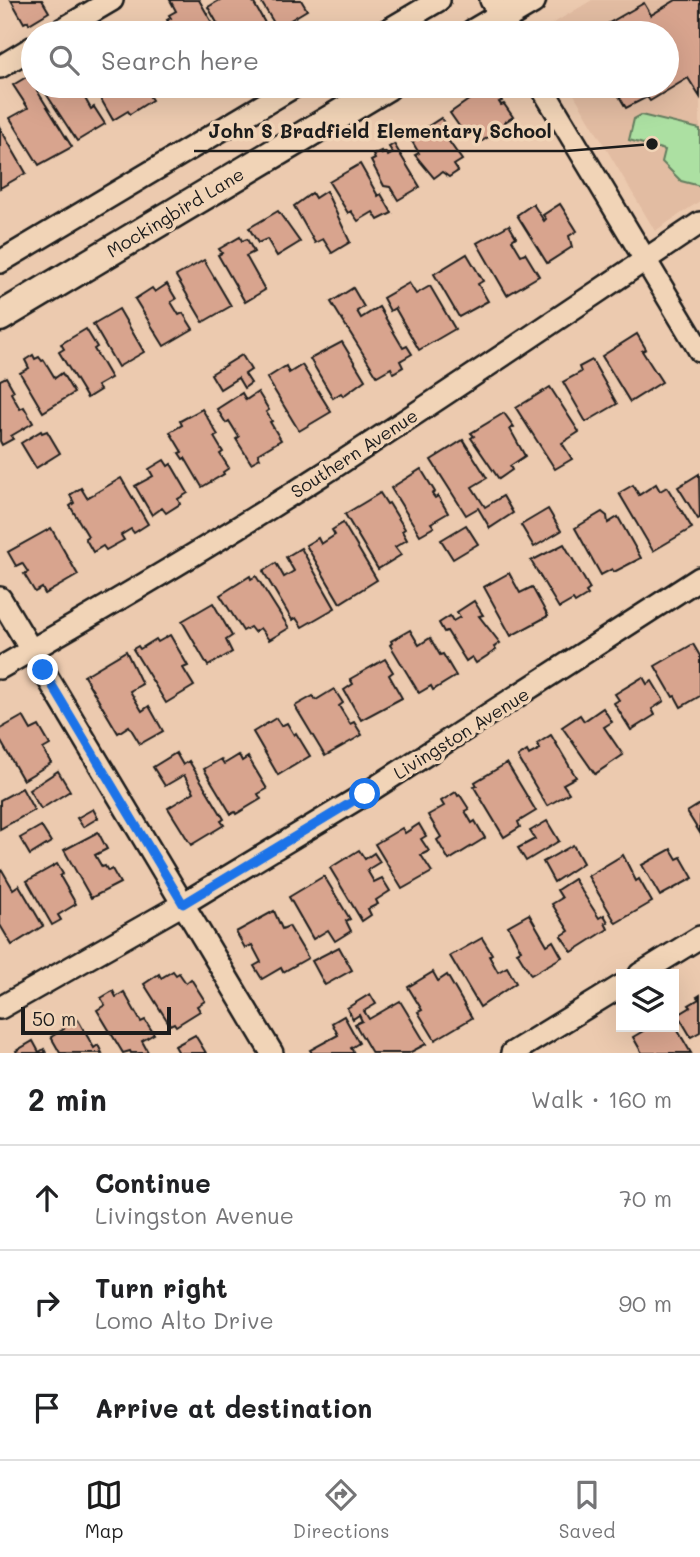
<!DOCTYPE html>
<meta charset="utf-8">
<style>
:root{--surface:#fff;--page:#f2f2f2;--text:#202124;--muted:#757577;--line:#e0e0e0;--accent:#1c1c1c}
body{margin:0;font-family:Mali,sans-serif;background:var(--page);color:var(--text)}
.controls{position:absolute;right:21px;bottom:21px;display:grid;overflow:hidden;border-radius:0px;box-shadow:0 7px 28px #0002}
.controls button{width:63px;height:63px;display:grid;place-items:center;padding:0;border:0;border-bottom:2px solid var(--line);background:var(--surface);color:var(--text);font:35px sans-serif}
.scale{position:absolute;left:21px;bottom:18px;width:150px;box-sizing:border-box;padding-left:7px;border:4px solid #1c1c1c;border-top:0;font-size:19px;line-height:24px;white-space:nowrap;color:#1c1c1c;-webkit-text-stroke:5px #f1d4b7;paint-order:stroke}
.stop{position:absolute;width:21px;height:21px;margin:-16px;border:5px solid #1a73e8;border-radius:50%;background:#fff}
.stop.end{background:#1a73e8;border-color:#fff;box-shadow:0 2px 7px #0008}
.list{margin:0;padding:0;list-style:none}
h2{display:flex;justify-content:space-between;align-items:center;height:91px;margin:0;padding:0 28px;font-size:30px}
h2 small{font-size:23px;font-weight:400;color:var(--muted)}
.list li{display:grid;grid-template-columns:46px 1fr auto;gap:21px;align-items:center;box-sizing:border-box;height:105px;padding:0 28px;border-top:2px solid var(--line)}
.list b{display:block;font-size:26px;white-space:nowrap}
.list p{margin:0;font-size:23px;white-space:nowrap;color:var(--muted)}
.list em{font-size:23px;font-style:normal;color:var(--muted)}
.icon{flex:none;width:38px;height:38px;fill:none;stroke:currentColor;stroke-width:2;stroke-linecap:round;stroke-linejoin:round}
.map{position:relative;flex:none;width:700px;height:1053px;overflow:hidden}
.search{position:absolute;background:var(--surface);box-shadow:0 7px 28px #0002;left:21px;right:21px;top:21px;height:77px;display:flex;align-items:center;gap:18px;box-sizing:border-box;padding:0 24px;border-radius:38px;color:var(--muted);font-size:26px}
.sheet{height:406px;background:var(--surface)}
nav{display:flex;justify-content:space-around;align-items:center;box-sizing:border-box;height:98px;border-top:2px solid var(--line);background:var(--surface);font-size:19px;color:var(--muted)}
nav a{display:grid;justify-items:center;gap:4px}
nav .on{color:var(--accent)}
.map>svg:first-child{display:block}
.built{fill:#e2bca2}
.green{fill:#ace0a2;stroke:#647e5f;stroke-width:2}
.building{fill:#d8a48e;stroke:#1c1c1c;stroke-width:2}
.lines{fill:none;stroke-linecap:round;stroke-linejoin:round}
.minor-casing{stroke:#1c1c1c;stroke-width:26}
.major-casing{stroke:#1c1c1c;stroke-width:33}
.minor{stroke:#f1d4b7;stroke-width:21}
.major{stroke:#f1d4b7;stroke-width:28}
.route{stroke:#1a73e8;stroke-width:9}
.labels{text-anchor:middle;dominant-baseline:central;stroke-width:7;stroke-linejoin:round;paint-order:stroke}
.street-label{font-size:18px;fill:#1c1c1c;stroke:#f1d4b7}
.leader{fill:none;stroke:#1c1c1c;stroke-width:2.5}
.callout-dot{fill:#1c1c1c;stroke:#f1d4b7;stroke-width:2.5}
.callout-label{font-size:19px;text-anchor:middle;font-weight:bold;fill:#1c1c1c;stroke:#f1d4b7;stroke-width:7;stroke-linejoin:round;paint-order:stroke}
</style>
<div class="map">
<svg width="700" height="1053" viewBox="0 0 700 1053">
<rect width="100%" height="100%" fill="#eccaaf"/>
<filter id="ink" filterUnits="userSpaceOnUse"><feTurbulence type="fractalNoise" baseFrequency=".0143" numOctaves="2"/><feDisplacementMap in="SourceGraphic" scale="14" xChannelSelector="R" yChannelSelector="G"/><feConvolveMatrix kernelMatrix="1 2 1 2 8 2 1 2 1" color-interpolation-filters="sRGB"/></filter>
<g filter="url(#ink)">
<polygon class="built" points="592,0 700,0 700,201 655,231 569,86 667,86 667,33 537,33"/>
<polygon class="green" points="641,115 700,129 700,186 681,181 662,162 665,150 629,140 634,119"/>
<g class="building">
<polygon points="11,0 42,0 49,12 29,24 28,21 24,23"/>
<polygon points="170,0 199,0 218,33 172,33 167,24 169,23 167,20 171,18 169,15 176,11"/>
<polygon points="220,0 252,0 265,23 255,29 255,33 227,33 223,26 220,28 208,7"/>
<polygon points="260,0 301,0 307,10 277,28"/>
<polygon points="676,0 700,0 700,97 688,78 650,101 647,97 626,108 613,86 667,86 667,33 600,33 607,29 604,26 644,3 651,15"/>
<polygon points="28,76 72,147 39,165 10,118 28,108 13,85"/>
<polygon points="41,86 65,86 66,88 83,86 86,90 82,93 91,109 94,107 105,124 77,141"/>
<polygon points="96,86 143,86 152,100 130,114 128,111 113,120 94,87"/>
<polygon points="493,87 502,101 499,102 501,105 504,104 513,117 505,122 507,125 479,143 472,133 466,136 450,113 470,99 469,97 478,91 481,95"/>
<polygon points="441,118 453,137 448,140 462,160 454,165 458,171 449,177 442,172 434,178 415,155 419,153 410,138"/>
<polygon points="0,128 26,173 0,188"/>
<polygon points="394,144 420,187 398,200 390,187 384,186 371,161 375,159 373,155 381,151 382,154 385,152 388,156 393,153 389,147"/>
<polygon points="360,164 378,196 381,194 392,213 378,220 373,212 358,221 351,211 348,213 329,182"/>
<polygon points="326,191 350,242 332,253 323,239 315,243 294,206 312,193 315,198"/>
<polygon points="533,204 544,221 546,219 543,215 560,204 577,231 569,236 572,247 547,263 517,215"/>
<polygon points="278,211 300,242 277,256 267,239 258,243 249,228"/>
<polygon points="509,225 516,237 512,240 521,255 525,253 539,276 507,295 477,243"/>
<polygon points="240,237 242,241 247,239 254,252 246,256 265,290 245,302 218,255 222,253 219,249"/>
<polygon points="467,254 483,281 478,284 488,301 459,317 434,274"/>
<polygon points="204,260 231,306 203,322 176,276"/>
<polygon points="409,283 416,294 430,286 455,329 419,350 395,308 390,311 383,298"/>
<polygon points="167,284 176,299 171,302 179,315 183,313 193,329 164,346 135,299 152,288 155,292"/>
<polygon points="353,288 364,307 357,311 361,318 379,307 403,348 407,346 412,354 400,361 403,367 393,373 391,368 377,376 331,302"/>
<polygon points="119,309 144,352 118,367 93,324"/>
<polygon points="86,329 97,347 94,349 111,378 97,386 100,390 87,398 59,352 64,349 61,344"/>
<polygon points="637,334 646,349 642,351 662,382 630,402 602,356"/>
<polygon points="342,342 365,380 343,396 341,393 333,398 310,359"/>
<polygon points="33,355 35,359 39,357 42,361 44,360 55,378 62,373 74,393 43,412 20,373 29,368 25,360"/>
<polygon points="242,355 251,370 245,374 251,383 244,388 238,378 220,389 211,374"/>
<polygon points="592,360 617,404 586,422 563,382 581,372 579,367"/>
<polygon points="302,365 331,412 299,431 267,378 286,366 289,373"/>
<polygon points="6,377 14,391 11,393 20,409 24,407 33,423 11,436 13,439 2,445 0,441 0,380"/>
<polygon points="550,387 579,432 562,443 572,459 555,469 516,408"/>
<polygon points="258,392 269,410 266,412 272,421 270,422 281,440 258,454 260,458 251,463 236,439 239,437 229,421 226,423 217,409 242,393 246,400"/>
<polygon points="202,409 218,435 214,437 223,452 220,454 229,468 223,472 224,474 202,487 185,458 183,459 179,453 182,452 170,432 182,425 180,421"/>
<polygon points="504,413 514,427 510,429 525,456 510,466 512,470 499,479 471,438 474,436 471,433"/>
<polygon points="41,431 42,433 47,431 60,453 36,468 21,443"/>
<polygon points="463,440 487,478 472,487 485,507 503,496 513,513 490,528 478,508 466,515 431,460"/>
<polygon points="164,460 168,466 171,464 188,493 178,499 180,504 166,513 162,508 152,515 135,486 153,476 149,469"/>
<polygon points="421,469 435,492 432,494 435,498 438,496 448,513 431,523 434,527 420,535 391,488"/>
<polygon points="699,474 700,518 698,519 678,487"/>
<polygon points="121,478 148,524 134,533 131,529 121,535 124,540 106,550 103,546 93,552 85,538 88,536 70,506 74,503 70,495 81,488 87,498"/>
<polygon points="656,484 660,491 667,487 692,528 653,551 619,493 633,485 639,495"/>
<polygon points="380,493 387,504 389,503 405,529 402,531 407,540 395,547 401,555 378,569 345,514"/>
<polygon points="548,509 561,531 534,547 521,525"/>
<polygon points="602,512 607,516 608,523 618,517 641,558 614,572 612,569 601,575 575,528"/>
<polygon points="343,523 377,580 340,603 306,545 318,538 321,544 335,535 332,530"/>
<polygon points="466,525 478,544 453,559 441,540"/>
<polygon points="51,528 78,575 45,594 42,588 35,592 24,574 28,572 22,563 16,566 8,552"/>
<polygon points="564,544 590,589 586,592 588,595 575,603 573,600 559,608 531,561"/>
<polygon points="301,548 335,608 302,627 296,618 292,620 263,571 276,563 284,577 294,571 286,557"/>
<polygon points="509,573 520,593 532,587 548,616 511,636 484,587"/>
<polygon points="250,576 251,579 256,576 289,628 269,640 260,628 254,632 250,627 243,631 220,595"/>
<polygon points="474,601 483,615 479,616 500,643 494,647 496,650 476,663 472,657 466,661 447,631 444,632 439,623 450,616 453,621 460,617 457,612"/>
<polygon points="213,603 232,636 226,640 232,652 208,666 182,621"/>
<polygon points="410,630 419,645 430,638 440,655 443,654 456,676 433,690 431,686 419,693 390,645 392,643 391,641"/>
<polygon points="170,635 188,666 183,668 194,686 166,703 133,649 138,646 140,649 156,639 158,642"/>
<polygon points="693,644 700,656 700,696 681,707 675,696 673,697 655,666"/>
<polygon points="126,651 142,684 130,691 142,711 149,706 163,731 140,744 129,726 118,733 84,676"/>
<polygon points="385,659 393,672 389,675 402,698 361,720 344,690 353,684 350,679"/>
<polygon points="643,677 647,684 652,681 664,701 652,709 655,715 631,730 614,703 619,700 615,694"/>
<polygon points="334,689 343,703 339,706 350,724 354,722 362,735 325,756 295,706 313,696 316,700"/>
<polygon points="603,708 612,722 604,727 623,755 595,774 562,727 580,715 584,721"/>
<polygon points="23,716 31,730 39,726 50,745 43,749 51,763 23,780 0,740 0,729"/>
<polygon points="276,718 281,726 287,723 294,735 296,733 310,756 278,775 253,732"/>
<polygon points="551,735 576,777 563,784 569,793 547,806 518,757 527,751 529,755 540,749 537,744"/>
<polygon points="176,753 183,765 189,761 224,819 221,821 224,825 191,845 168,808 194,792 184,775 165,786 153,767"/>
<polygon points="239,755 242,761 248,757 267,789 258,794 261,799 236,814 235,812 231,814 204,769 221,759 224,764"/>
<polygon points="507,763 536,811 518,822 520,827 504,837 474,787 477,786 475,782"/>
<polygon points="58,771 70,791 41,809 29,790"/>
<polygon points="22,788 34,810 0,829 0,800"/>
<polygon points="456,792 458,796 460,795 469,809 465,811 472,823 475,821 485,838 449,860 437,840 441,837 428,815 444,806 441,801"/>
<polygon points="700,804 700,833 687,812"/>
<polygon points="93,809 98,818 83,827 77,818"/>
<polygon points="547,821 559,841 526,861 518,848 535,839 530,831"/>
<polygon points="419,824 426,836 421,839 429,851 421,855 432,872 402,889 375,844 402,828 405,833"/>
<polygon points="41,826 51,842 30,855 20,838"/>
<polygon points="98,832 107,849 95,855 102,867 105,866 108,871 112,869 120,883 91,898 64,850"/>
<polygon points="573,845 583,863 554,882 543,862"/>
<polygon points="671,849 677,859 681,857 693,878 660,896 642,865"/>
<polygon points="359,850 365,859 374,853 380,862 367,870 374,882 382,878 390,891 376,900 378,904 368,909 371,915 362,921 330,868"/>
<polygon points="623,855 636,881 639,879 652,902 616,923 588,876"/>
<polygon points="57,864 63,874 60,876 76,904 58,915 61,920 52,925 27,881"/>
<polygon points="2,870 13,889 19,885 43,926 12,945 0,925 0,871"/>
<polygon points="324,876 350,919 346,921 351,931 335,941 328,930 313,939 289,897"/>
<polygon points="574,879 599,918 604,915 608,922 605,923 608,929 572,952 561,936 569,931 552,904 562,898 557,890"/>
<polygon points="274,911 282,929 289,926 308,958 283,972 281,968 262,979 254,966 261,962 252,945 245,948 236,932"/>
<polygon points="529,914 547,945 553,941 562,957 531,975 517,952 521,950 508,926"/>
<polygon points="482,938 492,954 489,956 498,972 507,967 516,983 480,1007 450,956"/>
<polygon points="339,947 352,970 325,985 312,961"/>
<polygon points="173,971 176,975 179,973 186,983 191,979 205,1001 197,1006 200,1011 176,1026 174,1023 170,1025 144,984 159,974 161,978"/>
<polygon points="433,972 438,981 447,975 472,1018 435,1040 418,1012 422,1010 408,987"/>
<polygon points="113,991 116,997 124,992 141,1022 145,1020 154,1034 142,1041 148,1052 146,1053 131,1053 130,1051 123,1053 97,1010 105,1005 101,998"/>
<polygon points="370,994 376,1004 364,1011 369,1019 400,1001 426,1044 409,1053 372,1053 355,1024 362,1021 359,1015 353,1019 347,1008"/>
<polygon points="700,995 700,1032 691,1037 678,1015 691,1007 689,1005 699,999 697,997"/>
<polygon points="344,1016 359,1043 351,1048 354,1053 312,1053 310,1050 338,1035 332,1023"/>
<polygon points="70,1019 72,1023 78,1020 94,1048 98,1045 102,1053 60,1053 51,1037 64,1029 61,1024"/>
<polygon points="674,1024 691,1053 642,1053 633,1037 650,1027 674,1027"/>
<polygon points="195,1035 206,1053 179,1053 175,1046"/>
<polygon points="33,1041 39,1052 44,1049 46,1053 17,1053 16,1051"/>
</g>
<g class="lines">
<g class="minor-casing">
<g id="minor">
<polyline points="491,0 510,33"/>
<polyline points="56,33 112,0"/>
<polyline points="383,33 439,0"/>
<polyline points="0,67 33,47"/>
<polyline points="541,86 700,351"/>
<polyline points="0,262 295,86"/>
<polyline points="0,598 272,1053"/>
<path d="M0,668C107,607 214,544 317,478C446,395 573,308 700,223"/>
<polyline points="640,974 700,937"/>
<polyline points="0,1008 183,904 365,794 700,578"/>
<polyline points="512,1053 621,986"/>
</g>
</g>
<g class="major-casing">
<g id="major">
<polyline points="475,33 531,0"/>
<polyline points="0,317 387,86"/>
</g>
</g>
<use href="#minor" class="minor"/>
<use href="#major" class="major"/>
</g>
</g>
<g class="lines" filter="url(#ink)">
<polyline class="route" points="43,670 183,904 365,794"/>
</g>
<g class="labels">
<g class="street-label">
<text transform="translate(175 212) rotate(-31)">Mockingbird Lane</text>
<text transform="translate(354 453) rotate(-33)">Southern Avenue</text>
<text transform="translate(461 733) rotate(-32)">Livingston Avenue</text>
</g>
</g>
<path class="leader" d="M652 144L566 151H194"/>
<circle class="callout-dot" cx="652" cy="144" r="7"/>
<g class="callout-label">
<text x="380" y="138">John S Bradfield Elementary School</text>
</g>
</svg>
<div class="controls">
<button><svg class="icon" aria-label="layers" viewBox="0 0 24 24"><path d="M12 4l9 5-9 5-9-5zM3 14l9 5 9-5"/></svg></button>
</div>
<div class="scale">50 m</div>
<div class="stop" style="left:365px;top:794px"></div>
<div class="stop end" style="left:43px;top:670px"></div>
<div class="search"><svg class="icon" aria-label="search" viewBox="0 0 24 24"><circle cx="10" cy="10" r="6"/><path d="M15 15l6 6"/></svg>Search here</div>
</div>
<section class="sheet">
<h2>2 min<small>Walk · 160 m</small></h2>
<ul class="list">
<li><svg class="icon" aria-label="ahead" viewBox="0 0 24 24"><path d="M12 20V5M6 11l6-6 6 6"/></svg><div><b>Continue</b><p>Livingston Avenue</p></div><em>70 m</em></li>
<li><svg class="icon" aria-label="right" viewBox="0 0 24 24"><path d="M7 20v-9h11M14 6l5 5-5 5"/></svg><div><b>Turn right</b><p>Lomo Alto Drive</p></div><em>90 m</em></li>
<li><svg class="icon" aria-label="arrive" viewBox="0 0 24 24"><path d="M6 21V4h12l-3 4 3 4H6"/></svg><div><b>Arrive at destination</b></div></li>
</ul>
</section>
<nav>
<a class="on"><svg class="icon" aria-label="map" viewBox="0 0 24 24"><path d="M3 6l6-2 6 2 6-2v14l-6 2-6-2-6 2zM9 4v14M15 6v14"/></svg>Map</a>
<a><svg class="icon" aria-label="directions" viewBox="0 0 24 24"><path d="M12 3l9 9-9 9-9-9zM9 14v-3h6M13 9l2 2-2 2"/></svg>Directions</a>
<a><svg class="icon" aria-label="saved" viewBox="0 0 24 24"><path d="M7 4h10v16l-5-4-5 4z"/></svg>Saved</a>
</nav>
